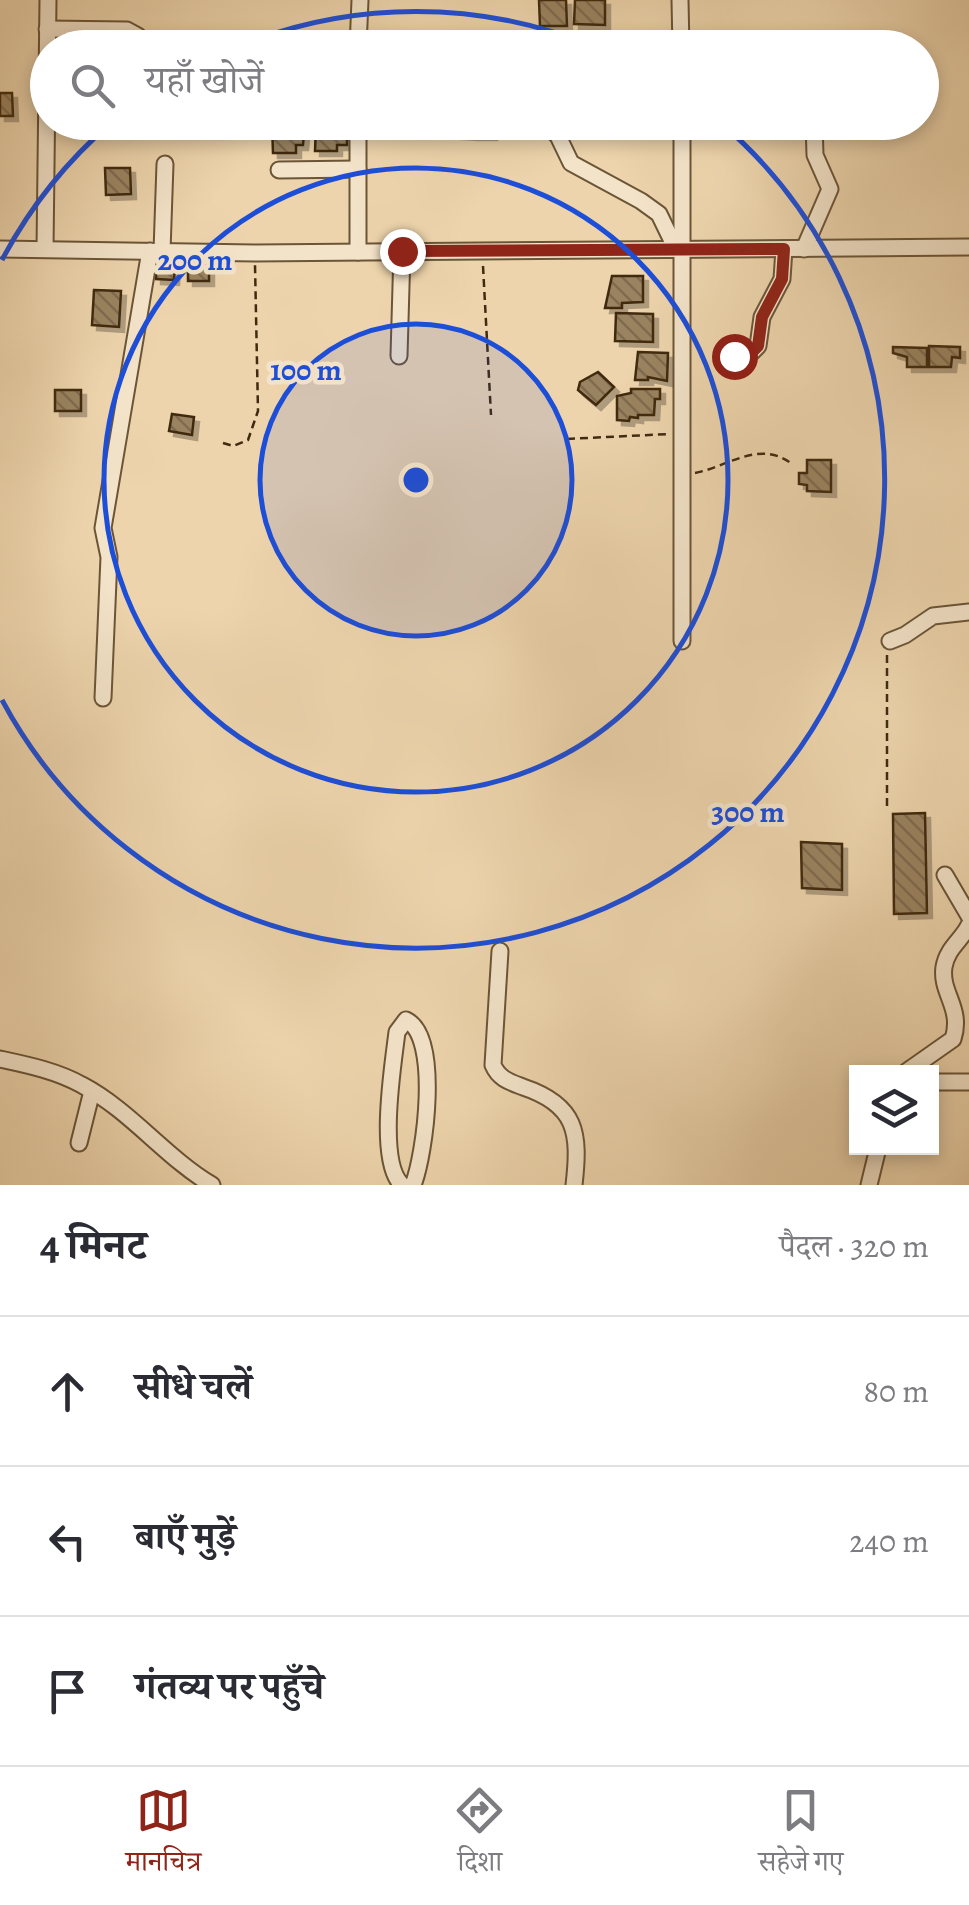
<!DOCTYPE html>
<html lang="hi">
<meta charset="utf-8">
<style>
:root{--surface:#fff;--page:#f2f2f3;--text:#2b2b33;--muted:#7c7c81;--line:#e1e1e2;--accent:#8f2418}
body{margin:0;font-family:Alegreya,"Noto Serif Devanagari",serif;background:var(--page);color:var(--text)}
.controls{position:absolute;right:30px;bottom:30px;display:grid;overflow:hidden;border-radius:0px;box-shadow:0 5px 15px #0003}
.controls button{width:90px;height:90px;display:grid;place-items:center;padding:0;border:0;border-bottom:2px solid var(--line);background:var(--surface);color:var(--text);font:50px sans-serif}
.stop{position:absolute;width:30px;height:30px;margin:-22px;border:8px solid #8f2418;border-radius:50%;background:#fff}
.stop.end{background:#8f2418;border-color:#fff;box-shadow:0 2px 10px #0008}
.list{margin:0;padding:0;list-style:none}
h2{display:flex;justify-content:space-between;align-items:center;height:130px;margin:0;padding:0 40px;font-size:42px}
h2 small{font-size:32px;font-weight:400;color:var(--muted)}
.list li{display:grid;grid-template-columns:65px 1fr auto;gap:30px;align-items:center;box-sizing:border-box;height:150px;padding:0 40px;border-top:2px solid var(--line)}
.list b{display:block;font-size:38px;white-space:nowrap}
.list em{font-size:32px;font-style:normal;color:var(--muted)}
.icon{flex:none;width:55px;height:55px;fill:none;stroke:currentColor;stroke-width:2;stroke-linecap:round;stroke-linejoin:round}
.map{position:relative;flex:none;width:969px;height:1185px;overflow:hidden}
.search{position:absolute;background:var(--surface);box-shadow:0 5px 15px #0003;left:30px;right:30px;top:30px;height:110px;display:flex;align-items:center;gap:25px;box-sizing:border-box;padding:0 35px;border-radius:55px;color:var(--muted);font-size:38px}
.sheet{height:580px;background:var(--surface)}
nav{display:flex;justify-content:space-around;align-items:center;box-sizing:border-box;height:140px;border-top:2px solid var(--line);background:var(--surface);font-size:28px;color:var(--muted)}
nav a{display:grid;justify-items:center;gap:5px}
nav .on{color:var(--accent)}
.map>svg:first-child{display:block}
.building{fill:url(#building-back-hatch);stroke:#402b10;stroke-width:2.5;filter:url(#shadow)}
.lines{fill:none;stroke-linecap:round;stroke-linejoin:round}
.minor-casing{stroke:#6b5537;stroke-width:19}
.path{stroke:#402b10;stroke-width:2.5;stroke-dasharray:8 5;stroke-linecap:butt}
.minor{stroke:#f3e3c9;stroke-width:15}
.route{stroke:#8f2418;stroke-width:12}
.ring{fill:none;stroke:#1d4ed8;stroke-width:5}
.centre{fill:#1d4ed8;stroke:#f3e3c9;stroke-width:5}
.ring-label{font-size:30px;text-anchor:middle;font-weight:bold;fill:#1d4ed8;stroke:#f3e3c9;stroke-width:9;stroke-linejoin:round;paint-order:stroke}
</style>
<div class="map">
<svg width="969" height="1185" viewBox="0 0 969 1185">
<defs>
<pattern id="building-back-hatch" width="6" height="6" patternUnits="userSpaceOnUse" patternTransform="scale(2.5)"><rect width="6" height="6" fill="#9a8361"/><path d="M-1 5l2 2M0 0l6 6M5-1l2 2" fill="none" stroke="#7f6b4f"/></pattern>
<filter id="shadow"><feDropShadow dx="5" dy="5" stdDeviation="0" flood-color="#0004"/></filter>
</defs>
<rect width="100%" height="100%" fill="#edd4ac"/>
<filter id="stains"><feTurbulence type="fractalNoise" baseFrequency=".002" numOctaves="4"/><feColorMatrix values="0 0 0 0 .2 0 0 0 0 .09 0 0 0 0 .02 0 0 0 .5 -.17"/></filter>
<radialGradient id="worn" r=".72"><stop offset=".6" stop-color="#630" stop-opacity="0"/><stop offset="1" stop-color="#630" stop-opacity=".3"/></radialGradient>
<g class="building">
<polygon points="539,0 566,0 567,26 540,26"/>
<polygon points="575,0 605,0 605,25 574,24"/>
<polygon points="0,93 12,93 13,116 0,116"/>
<polygon points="333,122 352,122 352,132 347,132 347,145 337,145 337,151 315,151 316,126 333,127"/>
<polygon points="438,122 472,122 472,135 442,133"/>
<polygon points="473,122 502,122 501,132 492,131 492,135 473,135"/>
<polygon points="272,124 305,124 303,145 296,145 296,153 273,153"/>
<polygon points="105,168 130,168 131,194 106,195"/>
<polygon points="156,265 175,266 174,280 156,279"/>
<polygon points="209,265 209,281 188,281 188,266"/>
<polygon points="612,276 643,276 643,302 622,303 622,308 605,308"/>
<polygon points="94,290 121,291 119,327 92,325"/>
<polygon points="616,313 653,314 653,342 615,341"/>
<polygon points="929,346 960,347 960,358 952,357 951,367 929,367"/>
<polygon points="893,347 927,348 927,367 907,367 907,357 893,353"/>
<polygon points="638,352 668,353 667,381 648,377 648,380 635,380"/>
<polygon points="598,372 614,387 596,405 578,390 580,382"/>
<polygon points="631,389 660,389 660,399 655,399 654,415 638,415 638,418 630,417 629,421 617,420 617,396 631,393"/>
<rect x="55" y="390" width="26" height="21"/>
<polygon points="172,414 194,417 192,435 169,431"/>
<polygon points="807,460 831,460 831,492 807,491 807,485 799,484 799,473 807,473"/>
<polygon points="925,813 927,913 894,914 893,814"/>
<polygon points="801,842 842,844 842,890 802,888"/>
</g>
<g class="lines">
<g class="minor-casing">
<g id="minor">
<polyline points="680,0 681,48"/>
<polyline points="47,29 127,30 138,36 145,48"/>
<polyline points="358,48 360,0"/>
<polyline points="358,122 358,252"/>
<polyline points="544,122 558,136 571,163 641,201 659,214 676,249"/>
<polyline points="682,122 682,641"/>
<polyline points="279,170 358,169"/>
<polyline points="0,249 255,253 969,247"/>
<polyline points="45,249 48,0"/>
<polyline points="804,249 830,189 815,155 814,122"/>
<polyline points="162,251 165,164"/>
<polyline points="399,356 402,251"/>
<polyline points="734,356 752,352 758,346 762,317 782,279 784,249"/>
<polyline points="890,641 905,635 933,616 969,612"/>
<polyline points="103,698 109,557 103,528 150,251"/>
<polyline points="945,875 969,916"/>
<path d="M500,951L493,1065C499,1079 510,1082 523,1087C577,1105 580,1133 574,1185"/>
<path d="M0,1059C28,1065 57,1071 82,1085C131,1111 165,1157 212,1185"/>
<path d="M906,1072L953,1039C963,1008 940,993 944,967C947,948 962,940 969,925"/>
<polyline points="932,1082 969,1082"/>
<polyline points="79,1143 92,1091"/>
<path d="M402,1185C377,1162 393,1065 397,1032L406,1020C441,1036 425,1155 413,1185"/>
<polyline points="869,1185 878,1148"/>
</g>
</g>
<g class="path">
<polyline points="483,266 491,415"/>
<polyline points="567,439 670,434"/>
<polyline points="223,443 233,446 248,440 258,411 255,265"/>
<path d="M695,473C727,467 760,439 792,464"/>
<polyline points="887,806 887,652"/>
</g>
<use href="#minor" class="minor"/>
</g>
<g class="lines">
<polyline class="route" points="402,251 784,249 782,279 762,317 758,346 752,352 734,356"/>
</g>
<circle cx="416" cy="480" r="156" fill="#1d4ed8" fill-opacity=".12"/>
<g class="ring">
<circle cx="416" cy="480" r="156"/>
<circle cx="416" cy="480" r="312"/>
<path d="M2 260A469 469 0 0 1 111 123M237 47A469 469 0 0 1 595 47M721 123A469 469 0 1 1 2 700"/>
</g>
<circle cx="416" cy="480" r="15" class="centre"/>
<g class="ring-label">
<text x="195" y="270">200 m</text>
<text x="306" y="380">100 m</text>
<text x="748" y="822">300 m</text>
</g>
<rect width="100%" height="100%" filter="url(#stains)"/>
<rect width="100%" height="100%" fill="url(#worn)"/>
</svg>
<div class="controls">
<button><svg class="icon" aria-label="layers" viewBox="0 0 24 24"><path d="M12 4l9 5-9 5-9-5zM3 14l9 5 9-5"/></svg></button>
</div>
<div class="stop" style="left:734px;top:356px"></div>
<div class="stop end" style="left:402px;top:251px"></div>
<div class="search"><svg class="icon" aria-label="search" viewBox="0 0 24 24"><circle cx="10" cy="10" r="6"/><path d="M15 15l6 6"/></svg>यहाँ खोजें</div>
</div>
<section class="sheet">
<h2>4 मिनट<small>पैदल · 320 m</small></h2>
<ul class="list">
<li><svg class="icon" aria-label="ahead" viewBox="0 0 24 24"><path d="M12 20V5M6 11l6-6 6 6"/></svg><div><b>सीधे चलें</b></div><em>80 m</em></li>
<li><svg class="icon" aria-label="left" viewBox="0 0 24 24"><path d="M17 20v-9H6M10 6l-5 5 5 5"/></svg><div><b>बाएँ मुड़ें</b></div><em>240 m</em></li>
<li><svg class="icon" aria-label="arrive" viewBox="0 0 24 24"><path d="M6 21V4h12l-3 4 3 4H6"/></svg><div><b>गंतव्य पर पहुँचे</b></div></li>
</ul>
</section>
<nav>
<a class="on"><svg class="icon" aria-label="map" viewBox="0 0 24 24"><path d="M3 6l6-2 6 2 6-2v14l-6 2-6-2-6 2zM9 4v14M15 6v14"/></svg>मानचित्र</a>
<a><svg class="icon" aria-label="directions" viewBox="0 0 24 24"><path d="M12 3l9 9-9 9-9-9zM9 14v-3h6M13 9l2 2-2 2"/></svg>दिशा</a>
<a><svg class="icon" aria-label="saved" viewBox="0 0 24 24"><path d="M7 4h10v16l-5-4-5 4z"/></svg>सहेजे गए</a>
</nav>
